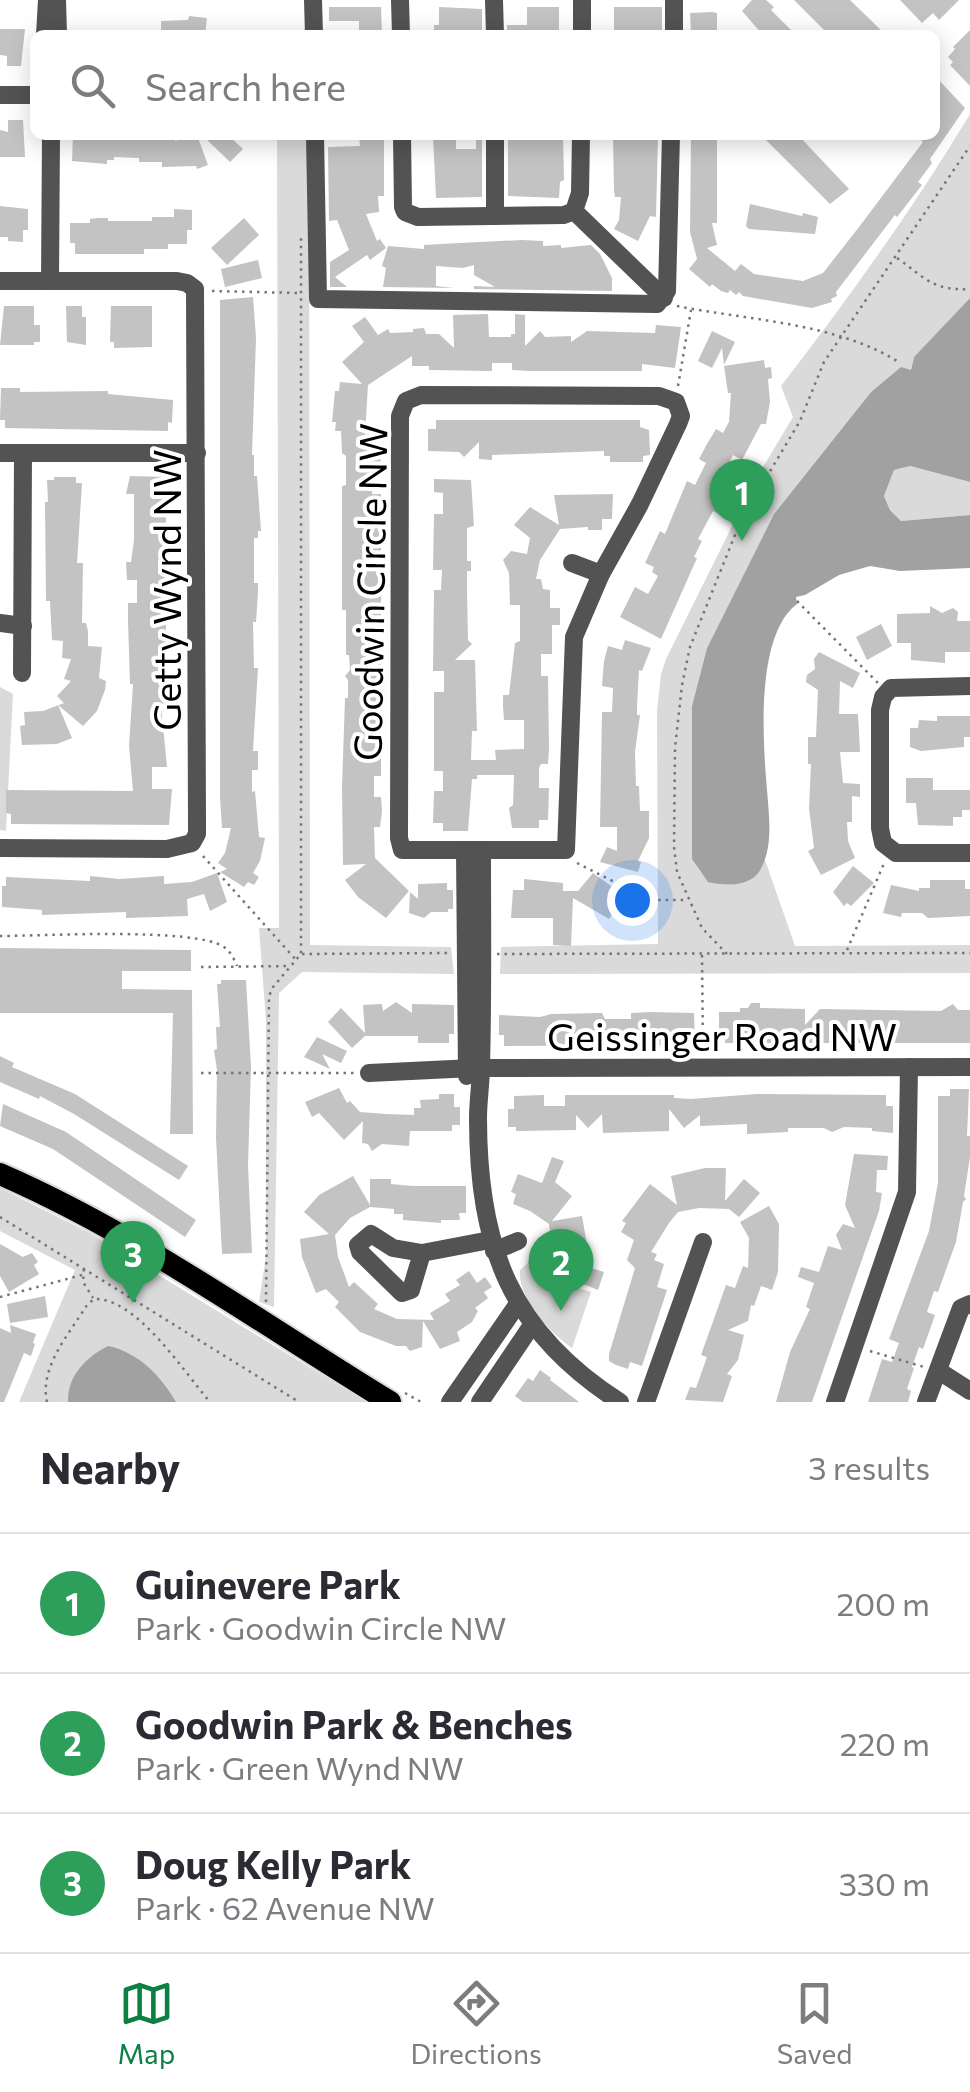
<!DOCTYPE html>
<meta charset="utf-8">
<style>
:root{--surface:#fff;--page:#f7f7f7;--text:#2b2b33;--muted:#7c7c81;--line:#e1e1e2;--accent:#0b8043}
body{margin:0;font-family:Commissioner,sans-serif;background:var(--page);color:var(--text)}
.you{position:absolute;left:632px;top:900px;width:35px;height:35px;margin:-25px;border:8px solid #fff;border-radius:50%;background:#1a73e8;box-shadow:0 0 0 15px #1a73e833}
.badge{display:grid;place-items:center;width:65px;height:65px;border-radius:50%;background:var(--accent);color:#fff;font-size:32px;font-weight:700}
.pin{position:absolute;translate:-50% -82px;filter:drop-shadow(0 2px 5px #0008)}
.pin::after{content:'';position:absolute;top:52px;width:35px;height:30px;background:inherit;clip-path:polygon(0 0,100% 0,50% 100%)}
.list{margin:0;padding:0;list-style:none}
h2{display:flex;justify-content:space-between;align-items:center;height:130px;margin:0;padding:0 40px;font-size:42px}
h2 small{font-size:32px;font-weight:400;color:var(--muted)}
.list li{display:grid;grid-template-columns:65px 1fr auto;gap:30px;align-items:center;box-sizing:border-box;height:140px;padding:0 40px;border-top:2px solid var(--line)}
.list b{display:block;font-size:38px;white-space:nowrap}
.list p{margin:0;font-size:32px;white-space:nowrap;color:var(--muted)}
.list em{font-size:32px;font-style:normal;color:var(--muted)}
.icon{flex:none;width:55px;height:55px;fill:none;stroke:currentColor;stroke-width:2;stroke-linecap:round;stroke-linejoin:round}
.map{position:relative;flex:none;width:970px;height:1402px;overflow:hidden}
.search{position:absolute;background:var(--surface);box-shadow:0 5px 25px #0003;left:30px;right:30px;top:30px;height:110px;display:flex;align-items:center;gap:25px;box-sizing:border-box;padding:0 35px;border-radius:15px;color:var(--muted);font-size:38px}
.sheet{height:550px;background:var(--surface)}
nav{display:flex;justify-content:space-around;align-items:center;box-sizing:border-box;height:140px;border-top:2px solid var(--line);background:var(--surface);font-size:28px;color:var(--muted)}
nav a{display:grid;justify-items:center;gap:5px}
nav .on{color:var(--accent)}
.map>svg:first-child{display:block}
.green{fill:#dadada}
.water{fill:#a1a1a1}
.building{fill:#c3c3c3}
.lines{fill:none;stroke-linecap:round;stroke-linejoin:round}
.major-casing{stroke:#dbdbdb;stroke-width:26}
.path{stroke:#757575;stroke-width:2.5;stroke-dasharray:2.5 5;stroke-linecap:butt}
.minor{stroke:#535353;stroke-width:18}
.major{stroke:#000;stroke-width:22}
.labels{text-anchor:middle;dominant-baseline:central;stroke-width:8;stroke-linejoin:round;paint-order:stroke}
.street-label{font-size:38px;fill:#000;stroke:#fff}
</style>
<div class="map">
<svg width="970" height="1402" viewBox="0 0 970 1402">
<rect width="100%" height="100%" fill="#fff"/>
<g class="green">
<path d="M970,114V298L914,357L911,370L901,368L871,392L774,514L707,648L692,706V841C692,873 712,893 744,881C750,879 755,878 758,873C762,868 762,862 764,857L795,946L970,945V973L500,974L501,947L658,944L657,711L661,674L666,659L754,482L793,417L781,386C848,299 913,209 970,114Z"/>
<polygon points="277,135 309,135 310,945 451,947 454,974 302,972 279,993 274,1307 259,1302 266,1256 266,1021 259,928 279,928"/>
<polygon points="909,466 970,482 970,515 901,521 890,510 884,496 894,470"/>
<polygon points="0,687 13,694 6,831 0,830"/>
<polygon points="0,1188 90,1233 366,1402 19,1402 75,1270 0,1231"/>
<path d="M531,1260L575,1283L574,1287L591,1292L572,1348C550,1333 517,1297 520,1270Z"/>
</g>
<g class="water">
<path d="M970,298V482L910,466L894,470L884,496L890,510L901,521L970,515V568L900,571L870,566L839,575L805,595L796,597L797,604C755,635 763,743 767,790C769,817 774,848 759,872C749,887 723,886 708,882L692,859V706L707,648L774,514L871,392L901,367L911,370L914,357Z"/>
<path d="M108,1346C138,1352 161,1376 176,1402H68C67,1376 86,1357 108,1346Z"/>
</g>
<g class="building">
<polygon points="752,0 766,0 774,7 771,10 796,35 763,35 742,11"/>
<polygon points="794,0 850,0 886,35 829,35"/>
<polygon points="900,0 959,0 939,20 933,13 922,23"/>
<polygon points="329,7 381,7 382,35 359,35 359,21 329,21"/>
<polygon points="439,7 482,9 482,35 434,35 434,25 439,25"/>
<polygon points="527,7 559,7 559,35 507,35 507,25 527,25"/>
<rect x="614" y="7" width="48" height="28"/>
<polygon points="712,12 717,13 717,34 691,35 690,13"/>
<polygon points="189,16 207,18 205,35 161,35 161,21 188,20"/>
<polygon points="0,29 25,29 21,66 7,66 7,56 0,55"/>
<polygon points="970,30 970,86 950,65 953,62 948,57 955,49 953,47"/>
<polygon points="935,76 965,108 930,159 932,163 918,182 922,185 897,217 895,215 836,292 837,296 831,299 832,302 812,308 743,296 739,292 736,295 730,290 728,293 721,291 712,284 710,287 689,269 697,259 690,232 691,135 715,135 717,139 717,223 712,223 717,245 707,248 735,271 741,264 754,274 803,281 823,273 859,227 923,142 916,135 935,135 935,104 939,99 935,95"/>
<polygon points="8,120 23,120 25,157 0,157 0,130 8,132"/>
<polygon points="73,135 175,135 175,141 197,135 208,165 197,169 196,166 162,167 162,162 139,162 139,158 114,157 114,160 107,160 107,164 72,161"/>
<polygon points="202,135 228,135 243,149 230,162"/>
<polygon points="359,135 384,135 384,196 378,196 379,212 366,214 377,241 380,239 386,248 370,260 367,255 335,277 347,287 330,287 330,262 349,250 337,220 329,221 328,147 360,146"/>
<polygon points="433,135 456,135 456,149 476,149 476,135 482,135 482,197 436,198"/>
<polygon points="508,135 563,135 564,180 560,182 559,198 508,196"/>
<polygon points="613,135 658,135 656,217 650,216 638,241 614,229 619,220 621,197 615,197 614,190"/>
<polygon points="761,135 798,135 849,189 830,204"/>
<polygon points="750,204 802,216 803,213 818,217 815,234 749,229 746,226"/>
<polygon points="0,206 28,209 28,230 23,230 23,242 8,241 8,237 0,237"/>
<polygon points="174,209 192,210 192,230 187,230 187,244 168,244 168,249 144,249 144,254 75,254 75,243 70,243 70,223 90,223 90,219 97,218 108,218 108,221 152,221 152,217 174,217"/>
<polygon points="244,218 259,235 227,265 211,248"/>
<polygon points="522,240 543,241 543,246 561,245 561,248 591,245 600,254 612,278 612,291 474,289 474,286 495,287 474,275 474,265 463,268 436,266 436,286 454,288 383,287 386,268 382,266 388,246 424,249 424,245 440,244"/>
<polygon points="258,260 262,278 225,287 221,269"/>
<polygon points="253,297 256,338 252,455 254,455 254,476 257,476 261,531 258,531 258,538 254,538 254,583 258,583 258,592 256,622 253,622 254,668 258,668 253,751 258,751 258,770 252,770 252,792 255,791 259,837 265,838 260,861 253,873 259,877 254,885 248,882 244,887 220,872 227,869 218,863 225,853 231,828 222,828 220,797 220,300"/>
<polygon points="4,306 34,306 34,325 40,325 40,342 34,342 34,345 0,345"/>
<polygon points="66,306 82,306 82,317 86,317 86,345 67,342"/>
<polygon points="111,306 152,306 152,347 114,348 114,342 110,342"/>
<polygon points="488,314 489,337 511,337 511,334 515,334 515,314 525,315 525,346 540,331 545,337 571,336 571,342 587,331 655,333 656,325 681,327 675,368 642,364 642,371 529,371 512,370 512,363 492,363 492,371 429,370 429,366 412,366 412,356 368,385 365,434 380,434 381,474 372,474 372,494 381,494 381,628 373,628 373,648 381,648 381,776 374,776 374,797 381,797 382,811 380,827 374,827 375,858 409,891 386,918 358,897 345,880 366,864 343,865 342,787 345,698 348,698 348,680 345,676 350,670 349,655 346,655 346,610 342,610 342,486 346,485 346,456 342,453 341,431 335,431 336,422 332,422 335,391 339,391 340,382 362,384 342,362 364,342 352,326 365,317 378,335 388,329 390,333 413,332 413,329 424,328 426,334 439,334 454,348 453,315"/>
<polygon points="712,331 735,342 724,365 722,348 712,368 698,361"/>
<polygon points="764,360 765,368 771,367 772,378 768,379 770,402 766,424 761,424 742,460 733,455 719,484 739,494 727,518 713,511 698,539 702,541 694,557 697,558 661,639 620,617 635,587 648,594 658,576 652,572 654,567 645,563 653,546 660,531 665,534 687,481 695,485 706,463 699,459 707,444 716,429 723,433 729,422 731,393 728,393 724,366"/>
<polygon points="1,388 20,388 20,392 108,391 108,394 173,400 172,423 168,422 168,431 5,428 5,420 0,420"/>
<polygon points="436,420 640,420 640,427 649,430 650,455 643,456 643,462 610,462 610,456 604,456 604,451 492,455 492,460 479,459 479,442 464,457 459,452 428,451 428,429 436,429"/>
<polygon points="130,476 166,477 166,680 164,705 161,705 167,767 152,767 152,789 172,789 169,825 11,824 11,814 6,813 6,790 133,791 129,746 133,684 130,684 128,621 128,603 137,603 137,580 127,580 126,562 131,562 134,540 134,494 126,494"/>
<polygon points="54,477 76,477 76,483 82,483 77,563 83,563 82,623 86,623 88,631 88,646 102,647 99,678 106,681 105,690 97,711 83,726 58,705 72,738 57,744 22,745 20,726 25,725 24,712 43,711 64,703 57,696 71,681 64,679 71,659 62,658 63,641 52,640 50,601 46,601 45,502 48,502 47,480 54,480"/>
<polygon points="434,479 471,480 474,526 467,528 467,561 471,561 471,571 467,571 467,590 468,640 472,644 455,660 475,660 477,731 472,731 471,760 496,760 495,750 524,749 524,720 504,720 503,706 503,695 509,695 515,643 520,641 520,605 510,605 509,573 503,560 511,551 527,554 530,538 514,525 530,507 559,525 554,495 613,494 612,519 602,519 602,530 588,530 588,527 560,529 540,560 536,579 541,579 543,589 550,590 550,608 560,608 560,625 552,625 552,654 541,654 541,676 548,676 549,748 548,764 541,764 539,768 539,788 549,788 548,820 539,820 539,828 512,828 509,808 513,805 514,775 477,775 477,779 472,779 468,831 443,831 443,823 433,823 434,791 443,791 443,771 434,771 434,692 444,692 444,671 433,671 434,590 441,590 442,570 433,570 434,514 443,514 443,493 434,492"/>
<polygon points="930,606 942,613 953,608 958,612 957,621 970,621 970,652 945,652 945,663 911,660 911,643 897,643 897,614 930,613"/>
<polygon points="881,624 892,646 867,660 856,637"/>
<polygon points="625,640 651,648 642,671 639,670 637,705 637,715 640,715 635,752 636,786 639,786 640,811 649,811 649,838 638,861 641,862 638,872 600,862 607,847 617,851 617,827 600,827 602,712 612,712 613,688 602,686 604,661 608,646 622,650"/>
<polygon points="819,652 860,673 853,688 840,681 839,714 858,714 860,752 840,752 843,783 860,784 860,797 852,796 852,822 847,822 848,841 855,858 821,875 808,851 814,848 809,808 811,764 808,764 808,737 816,737 818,690 806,682 807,675 815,669 814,659"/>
<polygon points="937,716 970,716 970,737 964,737 964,747 921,751 910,747 910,728 918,728 919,720 937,721"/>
<polygon points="906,778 933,778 933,790 970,790 970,810 962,810 962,817 953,817 953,826 918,825 916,803 906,803"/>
<polygon points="853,866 874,883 851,906 847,903 844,906 833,892"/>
<polygon points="217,873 227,902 210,911 204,894 187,899 188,916 126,918 126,912 42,915 42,910 2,907 2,886 6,886 6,877 90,881 90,876 119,879 164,876 164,884 192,882"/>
<polygon points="593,873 622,894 623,899 609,919 573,898 571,946 553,945 553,918 511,918 513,890 524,890 524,879 563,883 563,891 578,891"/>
<polygon points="930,880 965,880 965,889 970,889 970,916 928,918 922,913 902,913 901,917 883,913 891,885 919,891 919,888 930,888"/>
<polygon points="447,883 447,890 453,890 453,909 448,909 448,912 431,912 424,918 409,913 410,892 418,899 418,884"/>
<polygon points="0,948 191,950 191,971 122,971 122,989 192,990 193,1134 170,1134 173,1013 0,1013"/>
<polygon points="221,980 246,980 251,1067 248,1166 252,1253 222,1254 216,1138 217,1070 214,1050 217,1049 216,1027 220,1027 217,984 221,984"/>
<polygon points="396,1002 412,1013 412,1004 454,1005 454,1034 449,1034 449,1043 418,1043 418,1036 365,1036 352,1048 328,1022 341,1008 365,1033 363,1005 382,1004 383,1011"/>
<polygon points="751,1003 760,1003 760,1008 805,1009 805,1025 820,1009 941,1011 953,1004 958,1010 970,1010 970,1043 725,1043 725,1031 719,1031 719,1012 740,1012 740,1008 748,1008"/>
<polygon points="650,1012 694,1013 695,1045 504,1046 504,1035 499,1035 499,1015 540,1017 551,1014 602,1013 605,1019 631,1019 631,1013"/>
<polygon points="317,1037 347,1051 341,1063 322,1054 330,1069 304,1057"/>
<polygon points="0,1056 14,1063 12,1067 75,1094 188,1166 179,1180 74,1114 40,1096 39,1099 0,1082"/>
<polygon points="339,1088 347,1103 350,1101 360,1112 386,1114 414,1115 414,1108 421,1108 420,1100 439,1099 439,1094 454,1094 454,1107 460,1107 460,1125 452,1125 452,1131 410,1131 409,1146 382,1144 372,1151 368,1144 362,1143 363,1121 344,1140 319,1113 312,1117 305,1102"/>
<polygon points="950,1089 969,1089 967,1136 970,1136 970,1157 964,1196 966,1199 963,1202 956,1242 938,1292 934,1291 927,1312 935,1315 923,1349 919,1347 912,1367 914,1368 907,1389 911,1391 908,1402 868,1402 882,1359 892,1362 899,1343 889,1339 929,1231 938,1183 938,1096 950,1096"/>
<polygon points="544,1095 544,1106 565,1106 565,1095 674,1095 674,1098 691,1099 757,1094 886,1095 886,1106 893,1106 893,1133 872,1131 872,1128 844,1127 832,1132 824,1128 788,1128 788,1132 747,1134 747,1124 700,1126 700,1115 684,1128 669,1109 669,1131 603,1133 602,1114 588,1128 576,1115 576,1130 516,1131 516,1127 508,1127 508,1109 514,1109 514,1096"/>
<polygon points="3,1104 66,1132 196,1220 185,1237 53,1149 0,1126"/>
<polygon points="854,1154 888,1156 887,1170 877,1170 876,1192 882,1193 879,1211 812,1402 776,1402 790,1352 810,1309 806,1307 814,1283 798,1277 801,1267 819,1272 828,1246 842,1250 836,1235 843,1224 855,1228 845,1205"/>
<polygon points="552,1157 564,1161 555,1182 572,1196 552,1221 582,1216 591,1268 604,1272 598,1290 583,1284 588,1270 564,1271 564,1262 554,1262 549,1224 530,1211 513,1204 516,1194 511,1192 518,1174 542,1183"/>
<polygon points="705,1168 726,1168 725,1201 744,1179 760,1193 739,1217 729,1209 699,1208 678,1212 669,1223 651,1252 657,1254 654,1260 664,1264 657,1287 667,1290 642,1366 630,1362 628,1369 616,1365 609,1361 609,1354 635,1268 627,1260 634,1240 621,1232 626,1223 622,1221 650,1184 677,1205 671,1176"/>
<polygon points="353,1176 370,1205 370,1179 391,1179 391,1184 413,1186 466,1186 466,1213 459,1213 460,1220 441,1220 441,1223 403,1220 403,1214 394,1214 394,1209 370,1207 350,1218 335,1235 338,1257 349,1287 354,1282 378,1304 374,1309 397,1319 434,1320 430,1313 450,1301 445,1294 460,1285 456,1280 469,1271 477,1283 485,1277 492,1287 484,1292 488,1298 475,1308 478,1311 472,1322 457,1332 460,1341 440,1349 423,1321 422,1347 410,1351 406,1346 396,1346 360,1332 335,1307 339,1302 326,1289 316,1293 302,1257 300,1239 329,1234 304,1212 319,1195"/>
<polygon points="769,1206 779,1224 778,1272 772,1290 761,1286 754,1306 751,1305 748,1321 728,1330 744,1335 738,1360 727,1374 732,1376 723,1402 685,1400 690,1387 696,1388 707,1357 701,1355 726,1285 735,1288 743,1266 748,1268 749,1238 740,1222"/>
<polygon points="0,1244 23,1257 32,1253 38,1262 34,1265 39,1274 9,1292 0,1276"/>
<polygon points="45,1296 48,1317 10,1323 7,1304"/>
<polygon points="10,1325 36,1334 33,1343 35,1344 31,1356 24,1353 4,1402 0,1402 0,1328 11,1333"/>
<polygon points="540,1370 551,1378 550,1380 579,1402 523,1402 515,1396 528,1378 533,1381"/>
</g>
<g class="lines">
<g class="major-casing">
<path id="major" d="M0,1174C138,1234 262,1324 390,1402"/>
</g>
<g class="path">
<path d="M897,258C926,278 932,291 970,289"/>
<polyline points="212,291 299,293"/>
<path d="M677,306C747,320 836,323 897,361"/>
<polyline points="678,386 691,310"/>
<polyline points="797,601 878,683"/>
<polyline points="203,856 297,961"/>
<polyline points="577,863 650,900 685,900"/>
<path d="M0,936C42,936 195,927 224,947C231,952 234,959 237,966"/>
<polyline points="847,950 885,861"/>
<polyline points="302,954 449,953"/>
<polyline points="497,954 970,953"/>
<polyline points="727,954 702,928 677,872 674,847 675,748 682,685 690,647 741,520 800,421 824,362 970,146"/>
<polyline points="702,955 703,1052"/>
<polyline points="201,967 290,966"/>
<polyline points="201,1073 354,1073"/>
<polyline points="0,1217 299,1402"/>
<polyline points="84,1269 83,1282 93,1298"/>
<polyline points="0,1297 82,1275"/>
<polyline points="266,1302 269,996 273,987 301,954 301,236"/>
<polyline points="870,1351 924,1367"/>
<polyline points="405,1393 421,1402"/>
<path d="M47,1402C39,1367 70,1333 87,1305L94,1299C136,1297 184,1372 210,1402"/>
</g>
<g class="minor">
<polyline points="57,0 58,35"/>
<polyline points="313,0 314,35"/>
<polyline points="400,0 401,35"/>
<polyline points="494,0 495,35"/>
<polyline points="45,35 47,0"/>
<polyline points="582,35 582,0"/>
<polyline points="674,35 674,0"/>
<polyline points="0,95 35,95"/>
<polyline points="315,135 318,299 657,304 667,291 671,135"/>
<polyline points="402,135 403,207 405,212 418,217 564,215 574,211 580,193 581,135"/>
<polyline points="495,135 495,216"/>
<polyline points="574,211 664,298"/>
<polyline points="0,281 177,281 187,283 195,289 197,823 197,834 192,843 167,849 0,848"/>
<polyline points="50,281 51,135"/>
<polygon points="421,395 659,396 676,402 681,416 678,424 640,504 601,574 574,637 566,850 402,850 399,838 400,416 406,401"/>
<polyline points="0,453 197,453"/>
<polyline points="572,563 601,574"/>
<polyline points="0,623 23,626"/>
<polyline points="22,673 23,454"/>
<polyline points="970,686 891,688 883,697 880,710 880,828 883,843 896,853 970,853"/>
<polyline points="465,851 467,1076"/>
<path d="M482,852C482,923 483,994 481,1065C481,1083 478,1101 478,1118C478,1246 510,1332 620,1402"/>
<polyline points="369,1073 473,1068 970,1067"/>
<polyline points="494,1251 518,1241"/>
<polyline points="422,1253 393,1248 371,1234 358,1245 360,1252 402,1293 411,1290 422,1253 490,1240"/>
<polyline points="939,1371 970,1391"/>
<polyline points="450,1402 517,1305"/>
<polyline points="480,1402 532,1325"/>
<polyline points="646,1402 703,1242"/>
<polyline points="835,1402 907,1192 909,1067"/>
<polyline points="926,1402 961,1308 970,1304"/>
</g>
<use href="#major" class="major"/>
</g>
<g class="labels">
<g class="street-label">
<text transform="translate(165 590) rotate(-90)">Getty Wynd NW</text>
<text transform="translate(369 592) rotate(-89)">Goodwin Circle NW</text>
<text x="722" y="1035">Geissinger Road NW</text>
</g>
</g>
</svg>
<div class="you"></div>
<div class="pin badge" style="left:742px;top:541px;background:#2e9e5b">1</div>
<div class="pin badge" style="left:561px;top:1311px;background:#2e9e5b">2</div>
<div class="pin badge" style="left:133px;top:1303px;background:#2e9e5b">3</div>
<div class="search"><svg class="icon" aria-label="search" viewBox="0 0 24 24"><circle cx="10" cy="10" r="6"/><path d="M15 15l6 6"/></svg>Search here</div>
</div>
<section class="sheet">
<h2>Nearby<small>3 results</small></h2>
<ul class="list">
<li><span class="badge" style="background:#2e9e5b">1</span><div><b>Guinevere Park</b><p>Park · Goodwin Circle NW</p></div><em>200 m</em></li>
<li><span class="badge" style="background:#2e9e5b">2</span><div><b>Goodwin Park &amp; Benches</b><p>Park · Green Wynd NW</p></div><em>220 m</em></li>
<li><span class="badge" style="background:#2e9e5b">3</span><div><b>Doug Kelly Park</b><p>Park · 62 Avenue NW</p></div><em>330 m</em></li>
</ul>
</section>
<nav>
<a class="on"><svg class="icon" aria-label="map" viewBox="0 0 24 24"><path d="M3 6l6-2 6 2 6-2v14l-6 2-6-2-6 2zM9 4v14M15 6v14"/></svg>Map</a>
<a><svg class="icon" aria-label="directions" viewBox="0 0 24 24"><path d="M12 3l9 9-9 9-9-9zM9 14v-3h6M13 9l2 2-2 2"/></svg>Directions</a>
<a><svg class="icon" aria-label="saved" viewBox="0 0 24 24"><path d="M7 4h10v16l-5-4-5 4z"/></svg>Saved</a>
</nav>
